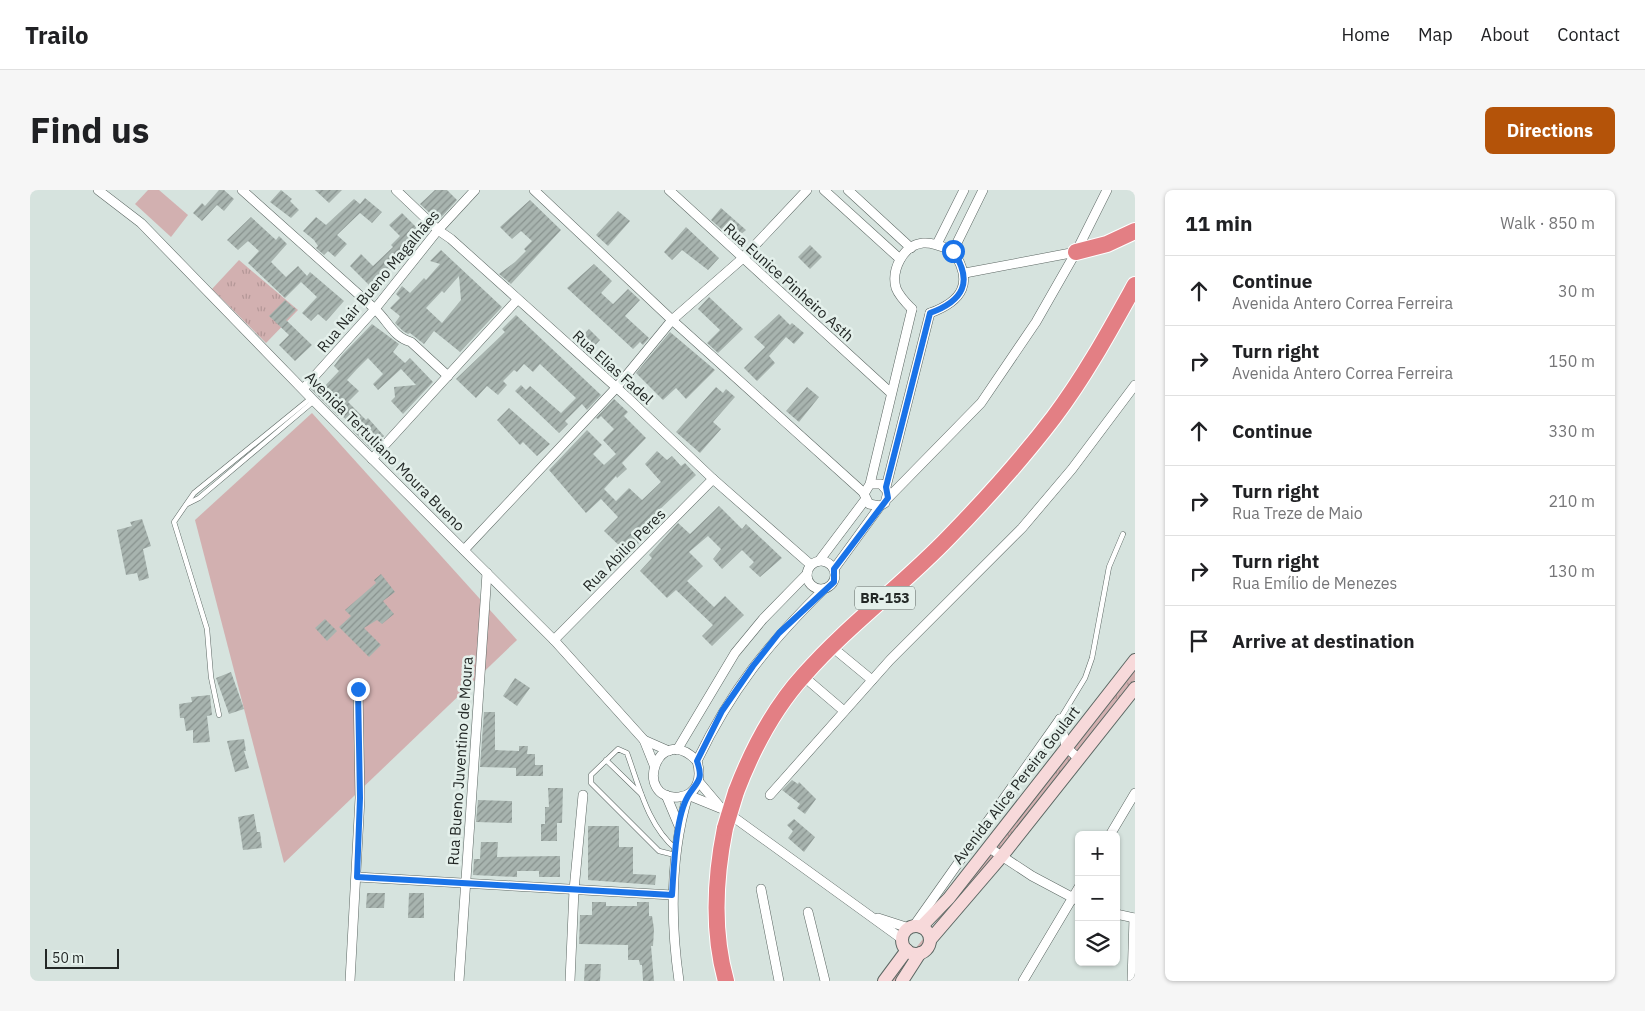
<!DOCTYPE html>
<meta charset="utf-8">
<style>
:root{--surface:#fff;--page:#f6f6f6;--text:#202124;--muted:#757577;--line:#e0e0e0;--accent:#b45309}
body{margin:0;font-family:"IBM Plex Sans",sans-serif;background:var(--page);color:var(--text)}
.controls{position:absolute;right:15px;bottom:15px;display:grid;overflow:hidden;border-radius:8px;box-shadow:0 1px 4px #0004}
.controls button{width:45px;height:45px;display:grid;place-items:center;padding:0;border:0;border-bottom:1px solid var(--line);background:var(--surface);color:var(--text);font:25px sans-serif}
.scale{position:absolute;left:15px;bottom:12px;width:74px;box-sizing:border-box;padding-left:5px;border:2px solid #232826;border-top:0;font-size:14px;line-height:18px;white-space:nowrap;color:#232826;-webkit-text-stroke:4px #e4f0eb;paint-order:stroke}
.stop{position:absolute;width:15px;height:15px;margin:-11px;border:4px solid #1a73e8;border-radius:50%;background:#fff}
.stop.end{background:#1a73e8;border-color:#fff;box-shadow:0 1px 5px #0008}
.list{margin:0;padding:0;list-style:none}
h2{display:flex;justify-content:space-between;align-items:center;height:65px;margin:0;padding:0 20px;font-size:21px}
h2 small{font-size:16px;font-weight:400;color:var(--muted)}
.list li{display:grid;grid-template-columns:32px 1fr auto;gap:15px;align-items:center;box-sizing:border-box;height:70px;padding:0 20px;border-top:1px solid var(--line)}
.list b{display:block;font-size:19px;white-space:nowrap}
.list p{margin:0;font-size:16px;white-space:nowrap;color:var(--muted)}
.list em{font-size:16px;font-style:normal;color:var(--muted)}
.icon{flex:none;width:28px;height:28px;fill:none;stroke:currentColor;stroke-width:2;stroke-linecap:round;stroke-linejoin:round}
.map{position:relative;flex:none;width:1105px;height:791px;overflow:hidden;border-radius:8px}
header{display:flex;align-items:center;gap:30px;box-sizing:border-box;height:70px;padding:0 25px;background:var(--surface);border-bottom:1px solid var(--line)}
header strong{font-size:24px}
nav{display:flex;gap:28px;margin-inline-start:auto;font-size:18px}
.intro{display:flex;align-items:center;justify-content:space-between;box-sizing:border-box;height:120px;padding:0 30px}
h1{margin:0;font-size:35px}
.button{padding:12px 22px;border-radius:8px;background:var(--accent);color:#fff;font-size:18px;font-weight:700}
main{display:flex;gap:30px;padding:0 30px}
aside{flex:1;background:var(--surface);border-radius:8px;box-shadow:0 1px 4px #0004}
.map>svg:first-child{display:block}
.park{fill:url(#park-tufts)}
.pitch{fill:#d2b0b0}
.building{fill:url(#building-hatch);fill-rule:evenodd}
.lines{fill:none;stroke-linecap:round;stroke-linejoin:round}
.lane-casing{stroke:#5c6763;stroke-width:5.5}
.street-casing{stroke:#5c6763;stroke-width:10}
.secondary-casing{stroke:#5c6763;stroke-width:14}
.highway-casing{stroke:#fff;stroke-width:18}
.lane{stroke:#fff;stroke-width:4.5}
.street{stroke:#fff;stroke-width:9}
.secondary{stroke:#f7d9da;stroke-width:12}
.highway{stroke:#e37f84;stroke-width:16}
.highway-bridge-casing{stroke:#fff;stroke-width:18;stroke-linecap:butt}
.highway-bridge{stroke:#e37f84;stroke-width:16}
.route{stroke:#1a73e8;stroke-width:6}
.labels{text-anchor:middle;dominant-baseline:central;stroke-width:5;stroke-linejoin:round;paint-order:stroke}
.shield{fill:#e4f0eb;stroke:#5d6461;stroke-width:1}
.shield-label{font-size:14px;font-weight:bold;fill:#232826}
.street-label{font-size:15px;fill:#232826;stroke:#e4f0eb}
</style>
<header>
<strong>Trailo</strong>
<nav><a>Home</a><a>Map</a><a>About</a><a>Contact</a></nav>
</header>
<div class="intro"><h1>Find us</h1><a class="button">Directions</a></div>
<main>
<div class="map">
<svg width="1105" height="791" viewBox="0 0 1105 791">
<defs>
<pattern id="park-tufts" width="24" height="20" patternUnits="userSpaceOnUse" patternTransform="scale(1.25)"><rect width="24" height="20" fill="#d2b0b0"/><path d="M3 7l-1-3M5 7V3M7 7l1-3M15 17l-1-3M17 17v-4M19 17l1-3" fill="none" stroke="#b49797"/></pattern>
<pattern id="building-hatch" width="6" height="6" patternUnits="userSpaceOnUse" patternTransform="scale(1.25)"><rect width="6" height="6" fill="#a8b4af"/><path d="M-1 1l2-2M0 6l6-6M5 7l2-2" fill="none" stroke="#88928e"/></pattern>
</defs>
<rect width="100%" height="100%" fill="#d6e3de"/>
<g class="park">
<polygon points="209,70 268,120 236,153 182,99"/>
<polygon points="1105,478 1105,490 868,791 860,791"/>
</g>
<g class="pitch">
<polygon points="118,0 129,0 158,25 141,47 105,14"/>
<polygon points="282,223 487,450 254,673 165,330"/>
</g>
<g class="building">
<polygon points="189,0 194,0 204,9 194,21 187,15 172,31 163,23 172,13 175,16"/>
<polygon points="251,0 262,9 260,11 269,20 261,28 240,12"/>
<polygon points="285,0 312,0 299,13"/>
<polygon points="405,0 417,0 427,10 408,31 390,14"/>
<polygon points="335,8 352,22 342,33 330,23 307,45 317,54 305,67 298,61 294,65 286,58 288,56 284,50 273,41 286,27 296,35 324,9 330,14"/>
<polygon points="500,10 531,40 481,94 469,84 485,72 496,61 494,59 502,51 491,41 482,49 470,37"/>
<polygon points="691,18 716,40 704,50 681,30"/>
<polygon points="588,21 600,31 578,56 566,45"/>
<polygon points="372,23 395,46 342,98 320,76 331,64 343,76 363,57 361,55 370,46 359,35"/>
<polygon points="221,27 246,50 249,46 257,54 241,72 256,87 268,76 277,86 280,82 314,111 299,128 296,131 288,124 281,131 272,123 287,107 271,92 255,108 218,73 229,61 218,51 208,60 197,50"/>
<polygon points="656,37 689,68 678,80 652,60 642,70 634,62"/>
<polygon points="780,55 792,67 780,79 768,67"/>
<path d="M411,60L472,117L430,162L404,141L394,154L380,143L378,144L373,141L365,133L370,126L360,118L370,108L366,104L372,96L380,103L394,88L396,90L410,74L400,71ZM429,86L431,110L412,133L396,118L412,101L414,103Z"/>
<polygon points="564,74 582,91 571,103 583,114 598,99 610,110 595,126 619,148 613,155 610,152 603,159 537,98"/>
<polygon points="679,107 713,139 688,163 677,153 690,140 668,119"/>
<polygon points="255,110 266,120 256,130 282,155 265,171 249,155 259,145 239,126"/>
<polygon points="749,124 760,135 762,133 774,143 764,154 756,147 739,166 745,173 727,191 714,178 735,157 724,147"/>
<polygon points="486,125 571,205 557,220 552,214 535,231 538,234 529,243 485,201 491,195 496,200 500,196 531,223 546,208 510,174 503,182 494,174 487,182 484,180 473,191 477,195 468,205 457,196 446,208 426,189 475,142 472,139"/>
<polygon points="342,134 369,154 363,162 375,173 380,168 403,192 373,224 361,211 365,207 364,197 386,195 371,179 348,200 343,194 353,184 338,168 327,179 317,190 329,201 318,212 336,230 338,228 354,246 341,259 323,241 326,239 310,224 308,226 281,199 286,193 292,199 309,181 304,176 312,165"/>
<polygon points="559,139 570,150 558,163 546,153"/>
<polygon points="640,142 685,180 656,209 646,198 633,210 606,183"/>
<polygon points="686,197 693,203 696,199 705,207 683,232 691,239 670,263 646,242"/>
<polygon points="777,197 789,207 769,232 756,221"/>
<polygon points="584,209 598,222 594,226 616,248 592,273 597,279 587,288 586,286 574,299 586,311 599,298 612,310 631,292 615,274 627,261 637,270 642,266 651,276 655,273 666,285 625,324 627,325 617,335 619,336 606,349 609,353 598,364 574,341 588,327 571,309 556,323 519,280 557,240 572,255 563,264 574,275 586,264 573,250 584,239 571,226 568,229 566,228"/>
<polygon points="479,218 520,254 507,266 493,252 490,255 467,230"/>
<polygon points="689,316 712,339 716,334 752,368 730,387 719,377 724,372 712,360 692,379 683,369 691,359 678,346 659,362 673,376 657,391 684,417 695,406 714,425 682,456 672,446 683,435 646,400 637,408 610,381 622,368 619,365 648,333 660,344"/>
<polygon points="112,329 121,356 113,359 119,388 109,391 107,383 96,385 87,340 102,336 100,332"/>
<polygon points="351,384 365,402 353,411 364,424 352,434 347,430 334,438 351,455 339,467 309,437 321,426 315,420 346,393 344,390"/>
<polygon points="295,429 307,441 297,451 285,438"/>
<polygon points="201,482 214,519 199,524 186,488"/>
<polygon points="485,488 500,498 487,516 473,506"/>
<polygon points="180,505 182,525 177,526 180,552 163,553 163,540 156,541 154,528 150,528 149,514 162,512 161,507"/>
<polygon points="454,522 465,522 465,560 489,561 489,556 498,556 497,564 505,564 505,575 513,575 513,586 486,586 486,578 450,577"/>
<polygon points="214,549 216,561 214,561 219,578 205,582 197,551"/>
<polygon points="762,590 768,594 769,592 786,609 775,624 767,618 770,614 752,600"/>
<polygon points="518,598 533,598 532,633 527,633 527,651 511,651 511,634 515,634 515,617 519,617"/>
<polygon points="448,610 482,611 482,633 446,632"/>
<polygon points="224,624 227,642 230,642 232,658 213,660 208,627"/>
<polygon points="764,629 785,647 774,662 758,648 763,641 757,635"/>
<polygon points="558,636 589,636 589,657 603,657 603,684 626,685 625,695 558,690"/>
<polygon points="451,652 468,652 467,667 530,666 530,687 509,687 509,681 487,681 487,687 443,685 444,669 450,669"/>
<polygon points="337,703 355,703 354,718 336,718"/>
<polygon points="379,703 394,703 394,728 378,728"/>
<polygon points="562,712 576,712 576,716 607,716 607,712 619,712 619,726 622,726 624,739 623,756 621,756 624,791 613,791 612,775 610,775 609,770 598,770 598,755 549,754 550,725 562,725"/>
<polygon points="555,774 571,774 570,791 554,791"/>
</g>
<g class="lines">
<g class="lane-casing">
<g id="lane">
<polyline points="157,314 169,308 284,211"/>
<polyline points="189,525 181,487 177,439 144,332 164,303 281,208"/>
<polyline points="1030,529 1055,488 1062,468 1079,377 1093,344"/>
<polyline points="576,570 611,604"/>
<path d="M645,665L629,661L561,593V585L588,559L597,563C609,596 618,636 646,659"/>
</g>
</g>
<g class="street-casing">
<g id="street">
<polyline points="68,0 111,33 284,211 524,450 614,550 624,575"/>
<path d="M212,0L345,119C358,131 363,147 381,152L418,186"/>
<polyline points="366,0 408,40 421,49 597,207 683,289 781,375"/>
<polyline points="504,0 642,130 834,303"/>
<polyline points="639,0 861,203"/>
<polyline points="794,0 870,69"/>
<polyline points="818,0 881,58"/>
<polyline points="907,54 934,0"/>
<polyline points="923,61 953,0"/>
<polyline points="935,83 1046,62"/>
<path d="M882,119C876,113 869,106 866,98C861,80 873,55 893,53C904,52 913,57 923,61"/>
<path d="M900,123C933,111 944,92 923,61"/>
<polyline points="273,199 345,119 408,40 445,0"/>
<polyline points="342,269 487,110"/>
<polyline points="840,294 851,294 858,302 855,313 850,316 839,314 834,304 840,294 882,119"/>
<polyline points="856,297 900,123"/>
<polyline points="858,308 951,213 1006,132 1046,62 1077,0"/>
<polyline points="434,360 586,198 642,130 713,68 777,0"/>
<circle cx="791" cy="385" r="14"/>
<polyline points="789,371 835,310"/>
<polyline points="804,379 850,316"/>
<polyline points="524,450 683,289"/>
<polyline points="802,457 842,490"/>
<polyline points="773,486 814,521"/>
<polyline points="1030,529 1036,557 1049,569"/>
<polyline points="614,550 639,561"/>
<polyline points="647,560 705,463 733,429 777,384"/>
<path d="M667,571C627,530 602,611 649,607C668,605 672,587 667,571C701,500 738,454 794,399"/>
<polyline points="669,592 691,618 872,749"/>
<polyline points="636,605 649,636"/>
<polyline points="740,605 860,470 992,338 1042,279 1105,195"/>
<polyline points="1080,645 1105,603"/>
<polyline points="958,657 1002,686 1049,711"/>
<polyline points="327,687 642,705"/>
<polyline points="731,699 749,791"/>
<polyline points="778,722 795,791"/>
<polyline points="1086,724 1105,728"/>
<polyline points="848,728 879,738"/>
<polyline points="883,737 1030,529"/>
<polyline points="320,791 330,608 328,499"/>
<polyline points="429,791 457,383"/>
<polyline points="540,791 544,700 553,605"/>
<path d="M649,791C640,728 640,666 658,605L690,618"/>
<polyline points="993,791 1049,697"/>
<polyline points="1102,791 1104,728"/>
</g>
</g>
<g class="secondary-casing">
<g id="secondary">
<circle cx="886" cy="750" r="14"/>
<polyline points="891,737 919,708 1105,470"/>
<polyline points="900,750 972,666 1105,498"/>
<polyline points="854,791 877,760"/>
<polyline points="872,791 890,763"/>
</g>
</g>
<g class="highway-casing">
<g id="highway">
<polyline points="1046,62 1077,54 1105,41"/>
<path d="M706,602C722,560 743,519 774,485C818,435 873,395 919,347C956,309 992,269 1024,227C1055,186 1080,140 1105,95"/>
<path d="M695,638C685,688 682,741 696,791"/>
</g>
</g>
<use href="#lane" class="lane"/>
<use href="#street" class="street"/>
<use href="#secondary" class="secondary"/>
<use href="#highway" class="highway"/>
<g class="highway-bridge-casing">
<polyline id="highway-bridge" points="695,638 706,602"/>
</g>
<use href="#highway-bridge" class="highway-bridge"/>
</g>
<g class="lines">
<path class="route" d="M328,499L330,608L327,687L642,705C644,678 645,628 658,606C667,591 674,591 667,571L692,521L723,476L749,443L804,392V379L858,308L856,297L900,123C933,111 944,92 923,61"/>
</g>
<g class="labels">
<rect class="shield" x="825" y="396.5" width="60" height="23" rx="4"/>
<g class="shield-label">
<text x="855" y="408">BR-153</text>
</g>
<g class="street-label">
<text transform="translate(348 91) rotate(-50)">Rua Nair Bueno Magalhães</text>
<text transform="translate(759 92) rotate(42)">Rua Eunice Pinheiro Asth</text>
<text transform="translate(583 177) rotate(42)">Rua Elias Fadel</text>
<text transform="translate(355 261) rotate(45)">Avenida Tertuliano Moura Bueno</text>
<text transform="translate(594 360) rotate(-45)">Rua Abilio Peres</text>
<text transform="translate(430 571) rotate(-86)">Rua Bueno Juventino de Moura</text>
<text transform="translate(986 595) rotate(-52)">Avenida Alice Pereira Goulart</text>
</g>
</g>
</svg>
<div class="controls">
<button>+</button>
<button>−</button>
<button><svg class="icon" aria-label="layers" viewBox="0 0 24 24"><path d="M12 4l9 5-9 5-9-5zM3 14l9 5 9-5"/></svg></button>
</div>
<div class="scale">50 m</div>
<div class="stop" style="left:923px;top:61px"></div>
<div class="stop end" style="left:328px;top:499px"></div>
</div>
<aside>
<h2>11 min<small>Walk · 850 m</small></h2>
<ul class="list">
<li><svg class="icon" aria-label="ahead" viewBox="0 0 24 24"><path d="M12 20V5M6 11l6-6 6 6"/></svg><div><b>Continue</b><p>Avenida Antero Correa Ferreira</p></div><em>30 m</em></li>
<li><svg class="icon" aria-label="right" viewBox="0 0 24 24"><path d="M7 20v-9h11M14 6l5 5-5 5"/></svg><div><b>Turn right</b><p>Avenida Antero Correa Ferreira</p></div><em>150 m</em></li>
<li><svg class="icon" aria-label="ahead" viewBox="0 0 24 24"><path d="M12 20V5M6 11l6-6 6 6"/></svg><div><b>Continue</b></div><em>330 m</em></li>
<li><svg class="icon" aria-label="right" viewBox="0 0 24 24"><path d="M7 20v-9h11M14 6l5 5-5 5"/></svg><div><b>Turn right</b><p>Rua Treze de Maio</p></div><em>210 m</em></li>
<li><svg class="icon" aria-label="right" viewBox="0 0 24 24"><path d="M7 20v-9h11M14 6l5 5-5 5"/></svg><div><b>Turn right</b><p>Rua Emílio de Menezes</p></div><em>130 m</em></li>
<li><svg class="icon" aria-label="arrive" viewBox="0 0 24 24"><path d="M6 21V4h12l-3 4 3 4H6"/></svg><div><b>Arrive at destination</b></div></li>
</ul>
</aside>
</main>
